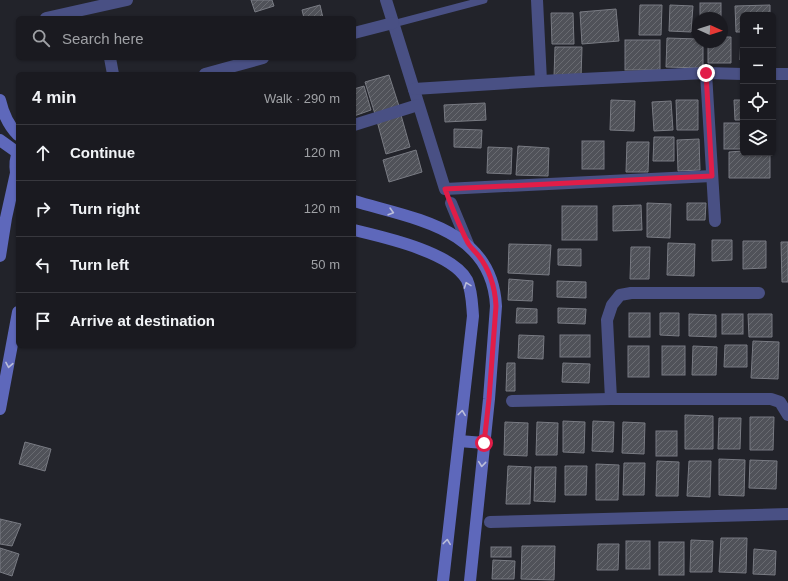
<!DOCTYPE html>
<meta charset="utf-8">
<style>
:root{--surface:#1a1a20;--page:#232329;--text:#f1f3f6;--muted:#9fa1a5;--line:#38383e}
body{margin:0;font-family:Arial,sans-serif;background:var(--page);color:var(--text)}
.controls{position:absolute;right:12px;top:12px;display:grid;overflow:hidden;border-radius:6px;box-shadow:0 1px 3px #0004}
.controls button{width:36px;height:36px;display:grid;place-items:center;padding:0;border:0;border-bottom:1px solid var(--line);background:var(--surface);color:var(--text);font:20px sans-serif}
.compass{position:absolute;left:692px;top:12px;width:36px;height:36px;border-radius:50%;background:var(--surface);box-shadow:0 1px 3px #0004;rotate:93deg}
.stop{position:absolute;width:12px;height:12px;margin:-9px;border:3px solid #e11d48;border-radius:50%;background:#fff}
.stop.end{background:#e11d48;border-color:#fff;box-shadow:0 1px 4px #0008}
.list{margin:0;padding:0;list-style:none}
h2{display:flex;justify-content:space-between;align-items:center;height:52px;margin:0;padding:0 16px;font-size:17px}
h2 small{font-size:13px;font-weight:400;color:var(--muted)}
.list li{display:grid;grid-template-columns:26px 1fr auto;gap:12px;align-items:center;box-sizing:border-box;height:56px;padding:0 16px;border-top:1px solid var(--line)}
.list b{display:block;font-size:15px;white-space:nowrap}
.list em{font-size:13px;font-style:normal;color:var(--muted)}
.icon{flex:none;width:22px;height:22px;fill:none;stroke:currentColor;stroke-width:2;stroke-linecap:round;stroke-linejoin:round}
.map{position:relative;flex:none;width:788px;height:581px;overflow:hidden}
.search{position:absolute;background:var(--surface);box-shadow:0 1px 3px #0004;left:16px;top:16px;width:340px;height:44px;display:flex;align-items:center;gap:10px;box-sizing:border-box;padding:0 14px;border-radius:6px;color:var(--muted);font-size:15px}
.panel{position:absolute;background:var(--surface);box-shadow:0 1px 3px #0004;left:16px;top:72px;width:340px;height:276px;border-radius:6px}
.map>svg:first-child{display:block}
.building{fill:url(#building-hatch);stroke:#797b83}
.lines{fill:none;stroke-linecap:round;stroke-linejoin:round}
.lane{stroke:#495084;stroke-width:7}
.street{stroke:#495084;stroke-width:12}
.secondary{stroke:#5e68bb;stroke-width:12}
.oneway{stroke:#babdd9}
.route{stroke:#e11d48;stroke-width:5}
</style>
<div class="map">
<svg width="788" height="581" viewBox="0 0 788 581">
<defs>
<pattern id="building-hatch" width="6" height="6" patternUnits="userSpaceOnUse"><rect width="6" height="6" fill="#505259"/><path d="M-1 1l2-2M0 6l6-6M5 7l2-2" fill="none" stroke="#696b71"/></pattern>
</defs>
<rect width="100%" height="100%" fill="#22232a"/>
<g class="building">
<polygon points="251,0 272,0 274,6 255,12"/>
<rect x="700" y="3" width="21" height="15"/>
<polygon points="320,5 323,18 304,18 302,10"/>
<polygon points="640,5 662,5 661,35 639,35"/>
<polygon points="670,5 693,6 691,32 669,31"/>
<polygon points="770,5 770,15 743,15 743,32 736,32 735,6"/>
<polygon points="616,9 619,41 582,44 580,12"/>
<polygon points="551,13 573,13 574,44 552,44"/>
<polygon points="741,34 743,34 743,60 740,60"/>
<polygon points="722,37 731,37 731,63 708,63 708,42 722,42"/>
<polygon points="667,38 698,39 698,42 703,42 703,68 666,67"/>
<rect x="625" y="40" width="35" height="30"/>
<polygon points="555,47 582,47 581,77 554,77"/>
<polygon points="389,75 399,106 375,114 365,82"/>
<polygon points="364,86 371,110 354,116 354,89"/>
<polygon points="611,100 635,101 634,131 610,130"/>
<polygon points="676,100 698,100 698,130 677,130"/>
<polygon points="734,100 743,100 743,120 735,120"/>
<polygon points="671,101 673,130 654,131 652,102"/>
<polygon points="485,103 486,120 445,122 444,105"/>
<polygon points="401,115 410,147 386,154 377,121"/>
<rect x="724" y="123" width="19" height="26"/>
<polygon points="454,129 482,130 481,148 454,147"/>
<polygon points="654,137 674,137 674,161 653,161"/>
<polygon points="699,139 700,170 678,171 677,140"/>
<rect x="582" y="141" width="22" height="28"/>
<polygon points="627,142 649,142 648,172 626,172"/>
<polygon points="518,146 549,148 548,176 516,175"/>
<polygon points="488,147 512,148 511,174 487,173"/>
<polygon points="416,150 422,172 389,182 383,160"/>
<polygon points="743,151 743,153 770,153 770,178 729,178 729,152"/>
<polygon points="647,203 671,204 670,238 647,237"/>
<polygon points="687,203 706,203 705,220 687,220"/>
<polygon points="641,205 642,230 613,231 613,206"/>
<rect x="562" y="206" width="35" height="34"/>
<polygon points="712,240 732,240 732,260 712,261"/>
<polygon points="743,241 766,241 766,268 743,269"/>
<polygon points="781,242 788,242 788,282 782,282"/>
<polygon points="668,243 695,244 694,276 667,275"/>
<polygon points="509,244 551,245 549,275 508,273"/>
<polygon points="631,247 650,247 649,279 630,279"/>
<polygon points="558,249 581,249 581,266 558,265"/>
<polygon points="509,279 533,281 532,301 508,300"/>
<polygon points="557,281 586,282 586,298 557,297"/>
<polygon points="517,308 537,309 537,323 516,323"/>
<polygon points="558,308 586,309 585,324 558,323"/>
<rect x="629" y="313" width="21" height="24"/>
<polygon points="660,313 679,313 679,336 660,335"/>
<polygon points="689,314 716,315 716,337 689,336"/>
<rect x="722" y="314" width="21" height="20"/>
<polygon points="748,314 772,314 772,337 749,337"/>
<polygon points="519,335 544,336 543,359 518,358"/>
<rect x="560" y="335" width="30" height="22"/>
<polygon points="753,341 779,342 778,379 751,378"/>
<polygon points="725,345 747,345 747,367 724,367"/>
<rect x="628" y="346" width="21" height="31"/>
<rect x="662" y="346" width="23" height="29"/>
<polygon points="693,346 717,347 716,375 692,375"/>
<polygon points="507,363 515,363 515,391 506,391"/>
<polygon points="563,363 590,364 589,383 562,382"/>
<polygon points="685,415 713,416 713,449 685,449"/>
<polygon points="750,417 774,417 773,450 750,450"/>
<polygon points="719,418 741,418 740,449 718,449"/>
<polygon points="563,421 585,422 584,453 563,452"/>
<polygon points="593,421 614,422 613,452 592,451"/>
<polygon points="505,422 528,423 527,456 504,455"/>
<polygon points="537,422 558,423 557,455 536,455"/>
<polygon points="623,422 645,423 644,454 622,453"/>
<rect x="656" y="431" width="21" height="25"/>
<polygon points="25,442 51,449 45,471 19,464"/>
<polygon points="719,459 745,460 744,496 719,495"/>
<polygon points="750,460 777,461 776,489 749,488"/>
<polygon points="657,461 679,462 678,496 656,496"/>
<polygon points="689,461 711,461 710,497 687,496"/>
<polygon points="624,463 645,463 644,495 623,495"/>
<polygon points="596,464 619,465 618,500 596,500"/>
<polygon points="508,466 531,467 530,504 506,504"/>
<polygon points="565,466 587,466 586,495 565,495"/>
<polygon points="535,467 556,467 555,502 534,501"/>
<polygon points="0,519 21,524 12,546 0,544"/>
<polygon points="721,538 747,538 746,573 719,572"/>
<polygon points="691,540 713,541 712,572 690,572"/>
<rect x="626" y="541" width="24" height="28"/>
<rect x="659" y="542" width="25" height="33"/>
<polygon points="598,544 619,544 618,570 597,570"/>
<polygon points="522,546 555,546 554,580 521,579"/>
<rect x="491" y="547" width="20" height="10"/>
<polygon points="0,548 19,554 12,576 0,572"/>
<polygon points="754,549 776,551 775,575 753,574"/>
<polygon points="493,560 515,561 514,579 492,579"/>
</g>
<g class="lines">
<polyline class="lane" points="393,24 484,0"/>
<g class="street">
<polyline points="386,0 445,189 712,176"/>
<polyline points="537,0 541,81"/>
<polyline points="46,18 127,0"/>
<polyline points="354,33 393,23"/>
<polyline points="110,58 113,74"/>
<polyline points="706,73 715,221"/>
<polyline points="205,74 263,58"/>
<polyline points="773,74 788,74"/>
<polyline points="414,89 541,81 706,73 743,74"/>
<polyline points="354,125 418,105"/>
<polyline points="451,203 468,244"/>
<polyline points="611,399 607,320 612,305 620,295 631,293 759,293"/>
<polyline points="512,401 611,399 771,399 780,402 788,415"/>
<polyline points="490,522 788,514"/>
</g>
<g class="secondary">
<path d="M0,100C3,113 8,125 18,135"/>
<polyline points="0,140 18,153"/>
<path d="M18,153C15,159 15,166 16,173L18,175"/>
<path d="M354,201C414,219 492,228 496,306L489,399L470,581"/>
<path d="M354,230C383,237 452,252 467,280C472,291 472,304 473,316L443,581"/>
<polyline points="0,256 6,218 16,173"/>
<polyline points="0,409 18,312"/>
<polyline points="459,441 484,443"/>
</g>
</g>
<defs><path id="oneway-chevron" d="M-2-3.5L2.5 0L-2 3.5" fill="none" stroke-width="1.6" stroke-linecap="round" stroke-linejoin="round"/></defs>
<g class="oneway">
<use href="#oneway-chevron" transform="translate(391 212) rotate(16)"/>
<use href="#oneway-chevron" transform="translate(467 285) rotate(-110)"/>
<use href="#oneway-chevron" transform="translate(9 365) rotate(100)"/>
<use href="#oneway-chevron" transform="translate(462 413) rotate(-83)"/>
<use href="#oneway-chevron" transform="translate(482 464) rotate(96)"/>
<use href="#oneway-chevron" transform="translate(447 542) rotate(-83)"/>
</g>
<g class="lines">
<path class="route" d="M484,443L489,399L496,306C495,287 490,270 478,255C475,251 470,247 468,243C459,226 452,207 445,189L712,176L706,73"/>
</g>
</svg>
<div class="controls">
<button>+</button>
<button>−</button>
<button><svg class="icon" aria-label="locate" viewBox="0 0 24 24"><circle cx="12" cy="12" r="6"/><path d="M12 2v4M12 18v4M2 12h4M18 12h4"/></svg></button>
<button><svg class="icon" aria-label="layers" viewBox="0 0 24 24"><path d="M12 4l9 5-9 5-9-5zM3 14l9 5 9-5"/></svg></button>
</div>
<svg class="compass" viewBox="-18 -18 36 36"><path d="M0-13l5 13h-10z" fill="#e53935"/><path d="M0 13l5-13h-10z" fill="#9fa1a5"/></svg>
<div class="stop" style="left:484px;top:443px"></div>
<div class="stop end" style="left:706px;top:73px"></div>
<div class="search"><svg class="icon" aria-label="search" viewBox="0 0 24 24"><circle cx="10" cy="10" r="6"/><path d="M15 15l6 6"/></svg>Search here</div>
<section class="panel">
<h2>4 min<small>Walk · 290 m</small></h2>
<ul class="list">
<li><svg class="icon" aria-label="ahead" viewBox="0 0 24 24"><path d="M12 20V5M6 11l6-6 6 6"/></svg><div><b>Continue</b></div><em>120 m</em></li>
<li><svg class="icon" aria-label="right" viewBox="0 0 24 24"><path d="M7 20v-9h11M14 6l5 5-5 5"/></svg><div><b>Turn right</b></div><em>120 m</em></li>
<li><svg class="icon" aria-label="left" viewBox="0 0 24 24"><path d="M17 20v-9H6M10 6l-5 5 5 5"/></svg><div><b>Turn left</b></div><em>50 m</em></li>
<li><svg class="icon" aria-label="arrive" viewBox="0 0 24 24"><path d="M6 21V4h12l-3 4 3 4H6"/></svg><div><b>Arrive at destination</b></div></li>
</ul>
</section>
</div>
